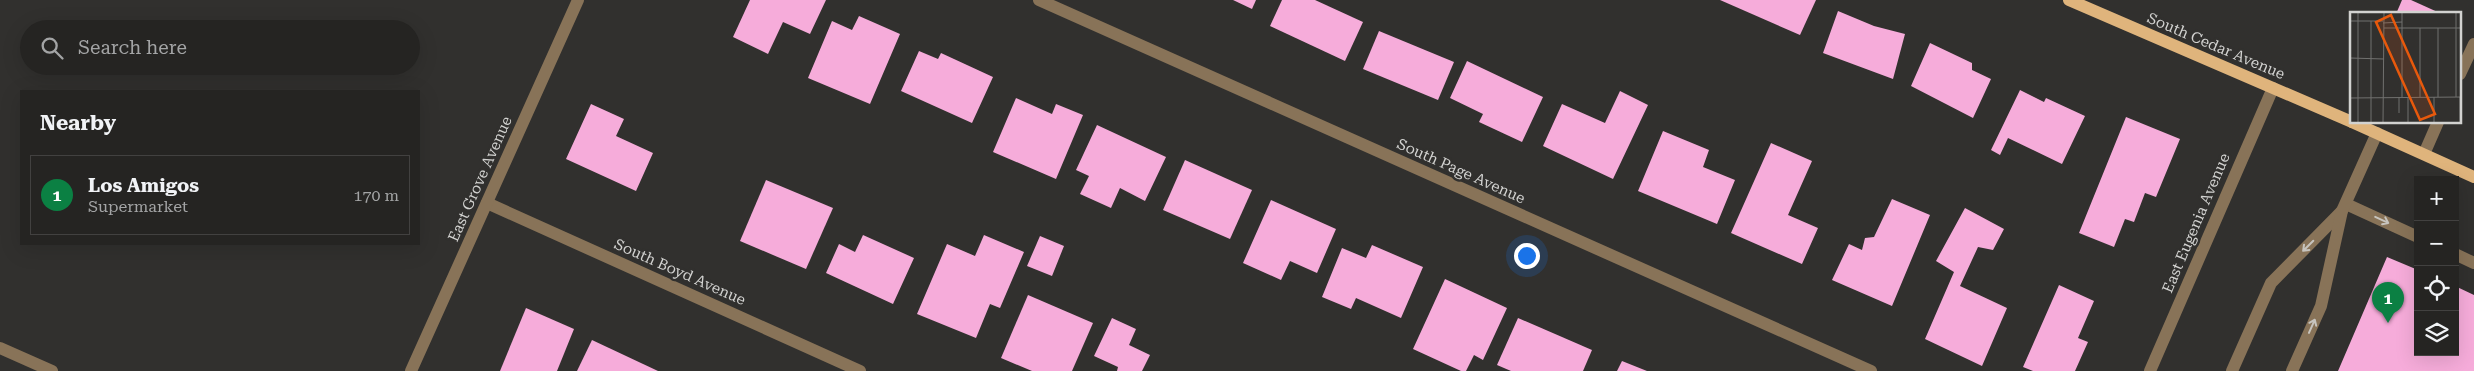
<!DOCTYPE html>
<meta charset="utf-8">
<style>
:root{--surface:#252422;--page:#2d2c2a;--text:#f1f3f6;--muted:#a3a4a5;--line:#424140;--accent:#0b8043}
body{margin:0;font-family:"Roboto Serif",serif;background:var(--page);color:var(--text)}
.controls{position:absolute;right:15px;bottom:15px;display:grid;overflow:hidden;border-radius:0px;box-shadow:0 5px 20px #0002}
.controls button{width:45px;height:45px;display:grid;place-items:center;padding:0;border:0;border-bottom:1px solid var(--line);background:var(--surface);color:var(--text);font:25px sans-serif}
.you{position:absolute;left:1526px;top:255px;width:18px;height:18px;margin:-12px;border:4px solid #fff;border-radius:50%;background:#1a73e8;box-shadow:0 0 0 8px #1a73e833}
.badge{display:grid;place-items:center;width:32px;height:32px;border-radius:50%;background:var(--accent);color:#fff;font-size:16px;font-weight:700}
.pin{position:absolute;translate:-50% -41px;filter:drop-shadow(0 1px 2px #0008)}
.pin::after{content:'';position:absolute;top:26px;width:18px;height:15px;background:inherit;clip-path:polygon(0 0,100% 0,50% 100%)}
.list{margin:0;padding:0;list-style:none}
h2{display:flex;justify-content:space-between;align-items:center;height:65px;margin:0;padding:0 20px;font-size:21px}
h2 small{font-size:16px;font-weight:400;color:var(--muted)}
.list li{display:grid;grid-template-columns:32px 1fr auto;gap:15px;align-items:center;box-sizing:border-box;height:80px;margin:0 10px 10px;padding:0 10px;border:1px solid var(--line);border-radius:0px}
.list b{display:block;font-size:19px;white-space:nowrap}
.list p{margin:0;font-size:16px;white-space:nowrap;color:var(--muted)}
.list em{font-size:16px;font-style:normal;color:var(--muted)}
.icon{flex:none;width:28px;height:28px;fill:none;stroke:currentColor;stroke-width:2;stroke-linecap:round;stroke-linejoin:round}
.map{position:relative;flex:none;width:2474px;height:371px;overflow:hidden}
.search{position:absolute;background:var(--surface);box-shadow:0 5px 20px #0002;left:20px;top:20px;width:400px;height:55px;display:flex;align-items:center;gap:12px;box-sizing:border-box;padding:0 18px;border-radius:28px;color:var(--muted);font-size:19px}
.panel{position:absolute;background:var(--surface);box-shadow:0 5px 20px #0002;left:20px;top:90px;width:400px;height:155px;border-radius:0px}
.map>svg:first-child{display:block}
.building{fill:#f6acda}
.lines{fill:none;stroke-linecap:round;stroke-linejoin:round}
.minor{stroke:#887358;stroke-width:12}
.major{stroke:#dfb47c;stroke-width:12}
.oneway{stroke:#c7c4be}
.labels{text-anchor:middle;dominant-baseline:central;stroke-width:5;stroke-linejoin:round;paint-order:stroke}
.street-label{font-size:15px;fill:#d2d2d0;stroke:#31302e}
.inset-road{fill:none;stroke:#71716f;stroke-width:1}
.view{fill:#e8590c;fill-opacity:0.15;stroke:#e8590c;stroke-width:2.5}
.inset-edge{fill:none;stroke:#d2d2d0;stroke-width:2.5}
</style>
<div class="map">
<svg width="2474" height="371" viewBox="0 0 2474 371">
<rect width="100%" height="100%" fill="#31302e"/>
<g class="building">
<polygon points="750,0 826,0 810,34 783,22 768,54 733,37"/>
<polygon points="1233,0 1256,0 1252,9"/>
<polygon points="1282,0 1315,0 1363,22 1345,61 1270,26"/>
<polygon points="1720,0 1816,0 1800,35"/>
<polygon points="2402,0 2411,0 2442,14 2396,14"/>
<polygon points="1838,11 1874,26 1905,34 1893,79 1823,53"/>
<polygon points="859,16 900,34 870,104 808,78 832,21 852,30"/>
<polygon points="1379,31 1454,62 1438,100 1363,69"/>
<polygon points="1930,43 1972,63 1972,70 1991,79 1973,118 1911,86"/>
<polygon points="919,51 938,59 941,53 993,77 972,123 901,91"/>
<polygon points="1467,61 1543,97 1522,142 1479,122 1483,114 1450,98"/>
<polygon points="2020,90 2044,102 2046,98 2085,116 2062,164 2008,138 2000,155 1991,150"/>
<polygon points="1620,91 1648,105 1613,179 1543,146 1562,104 1605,123"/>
<polygon points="1016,98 1052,114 1056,104 1083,115 1056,179 993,152"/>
<polygon points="591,104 624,119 616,136 653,153 636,191 566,159"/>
<polygon points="2126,117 2180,139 2156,197 2145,193 2134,222 2125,219 2114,247 2079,233"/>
<polygon points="1097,125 1166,157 1145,201 1120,188 1111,208 1080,194 1089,176 1076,170"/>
<polygon points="1663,131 1709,150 1703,167 1735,180 1717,224 1638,191"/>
<polygon points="1771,143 1812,161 1788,215 1818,228 1802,264 1731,233"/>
<polygon points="1185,160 1252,190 1230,239 1163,210"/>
<polygon points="766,180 833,208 806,269 740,241"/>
<polygon points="1892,199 1930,215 1892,306 1832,280 1849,244 1862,250 1865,238 1874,237"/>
<polygon points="1271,200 1336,229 1317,273 1290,261 1281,280 1243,263"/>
<polygon points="1965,208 2004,229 1993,250 1978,247 1960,286 2007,308 1982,366 1925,339 1954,272 1936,261"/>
<polygon points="863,235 914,258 893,304 826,273 839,244 855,252"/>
<polygon points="984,235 1024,252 1000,308 990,304 976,338 917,314 947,244 975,256"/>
<polygon points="1040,236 1064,246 1052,276 1027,266"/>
<polygon points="1372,245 1423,267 1401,318 1356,298 1351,309 1322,297 1342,248 1366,258"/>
<polygon points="2387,257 2418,270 2418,352 2455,352 2455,286 2474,295 2474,371 2338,371"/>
<polygon points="1445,279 1507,308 1483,360 1474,355 1466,371 1461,371 1413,349"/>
<polygon points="2059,285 2094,301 2078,338 2088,342 2075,371 2033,371 2023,367"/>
<polygon points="1028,295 1093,323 1072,371 1032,371 1001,358"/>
<polygon points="526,308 574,329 557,371 500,371"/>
<polygon points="1112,318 1136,329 1129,345 1150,355 1142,371 1117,371 1118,367 1094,356"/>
<polygon points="1518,318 1592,350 1583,371 1511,371 1497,365"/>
<polygon points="592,340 658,371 577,371"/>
<polygon points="1622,361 1647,371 1617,371"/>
</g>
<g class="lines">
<g class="minor">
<polyline points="1039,0 1871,371"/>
<polyline points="2460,74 2474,44"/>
<polyline points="2424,154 2438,122"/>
<polyline points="487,203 860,371"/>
<polyline points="2346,204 2418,237"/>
<polyline points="2455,254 2474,263"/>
<polyline points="0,348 52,371"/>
<polyline points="411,371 578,0"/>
<polyline points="2150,371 2273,88"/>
<polyline points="2232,371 2271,283 2342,211"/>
<polyline points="2292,371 2321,306 2342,211 2377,133"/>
</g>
<g class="major">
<polyline points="2069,0 2352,122"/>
<polyline points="2352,122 2474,177"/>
</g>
</g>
<defs><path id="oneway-shaft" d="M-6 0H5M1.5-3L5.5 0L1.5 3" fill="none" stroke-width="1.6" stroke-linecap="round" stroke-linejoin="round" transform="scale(1.25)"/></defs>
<g class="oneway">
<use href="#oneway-shaft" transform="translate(2382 220) rotate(25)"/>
<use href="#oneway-shaft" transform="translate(2308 246) rotate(135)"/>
<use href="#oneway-shaft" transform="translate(2312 326) rotate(-66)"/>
</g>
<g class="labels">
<g class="street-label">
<text transform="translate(2216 46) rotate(23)">South Cedar Avenue</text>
<text transform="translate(1461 171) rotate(24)">South Page Avenue</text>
<text transform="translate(480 179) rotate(-66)">East Grove Avenue</text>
<text transform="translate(2196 223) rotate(-67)">East Eugenia Avenue</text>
<text transform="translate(680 272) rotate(24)">South Boyd Avenue</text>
</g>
</g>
<g transform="translate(2350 12)">
<rect width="111" height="111" fill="#31302e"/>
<path class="inset-road" d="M0,9H33M33,11L52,10M34,16H112M0,46L34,47M49,85V101M52,85V0M70,85V16M88,85V16M106,85V0M0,86L112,85M8,111V0M21,111V9M33,111L34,0M58,111V85M84,111V85M110,111V85"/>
<path class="view" d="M41,3L85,102L70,108L26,10Z"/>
<rect width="111" height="111" class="inset-edge"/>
</g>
</svg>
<div class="controls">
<button>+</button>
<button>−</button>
<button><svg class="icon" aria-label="locate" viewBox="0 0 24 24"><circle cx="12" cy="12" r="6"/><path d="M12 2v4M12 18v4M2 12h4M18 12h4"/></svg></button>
<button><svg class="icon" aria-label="layers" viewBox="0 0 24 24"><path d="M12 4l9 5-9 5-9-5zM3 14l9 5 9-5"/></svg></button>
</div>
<div class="you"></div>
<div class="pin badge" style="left:2388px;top:323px">1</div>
<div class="search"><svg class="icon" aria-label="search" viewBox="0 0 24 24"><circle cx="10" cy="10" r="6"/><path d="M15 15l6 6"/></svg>Search here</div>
<section class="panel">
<h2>Nearby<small></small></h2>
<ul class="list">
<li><span class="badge">1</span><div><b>Los Amigos</b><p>Supermarket</p></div><em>170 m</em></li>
</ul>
</section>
</div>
